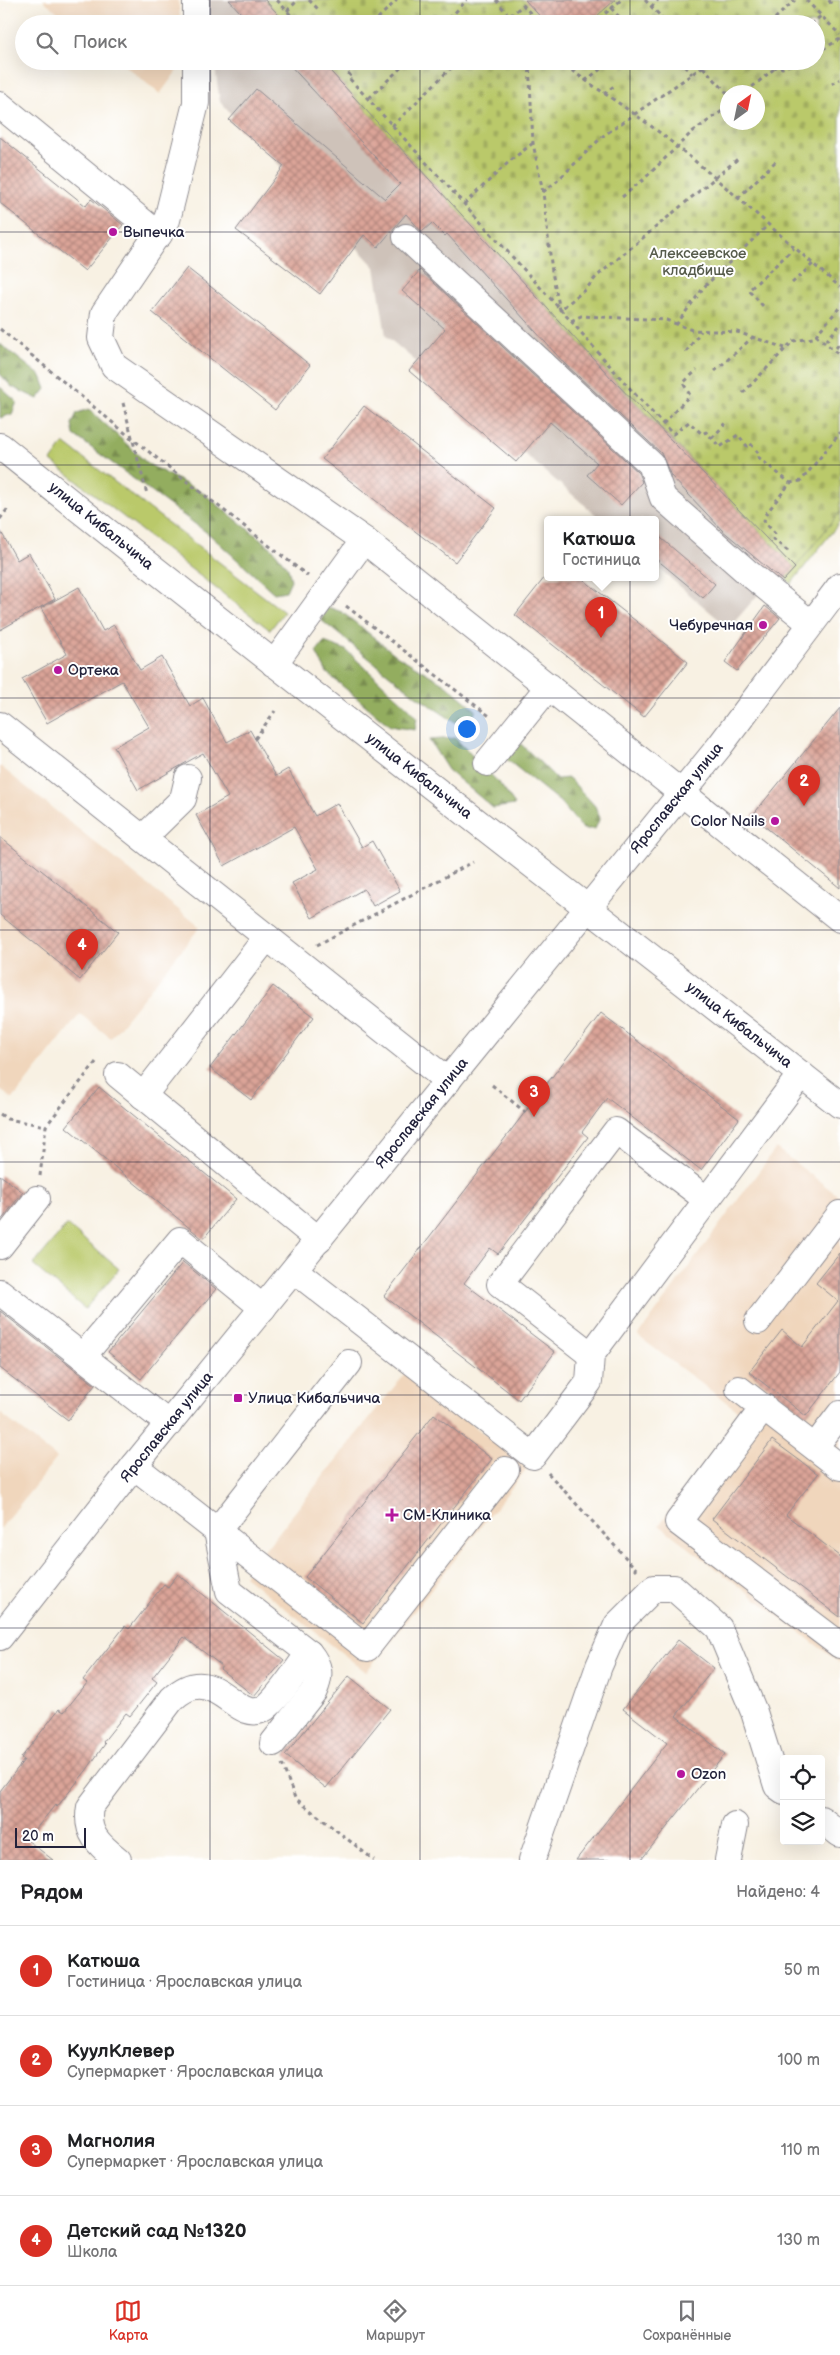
<!DOCTYPE html>
<html lang="ru">
<meta charset="utf-8">
<style>
:root{--surface:#fff;--page:#f6f6f6;--text:#202124;--muted:#757577;--line:#e0e0e0;--accent:#d93025}
body{margin:0;font-family:"Balsamiq Sans",sans-serif;background:var(--page);color:var(--text)}
.controls{position:absolute;right:15px;bottom:15px;display:grid;overflow:hidden;border-radius:5px;box-shadow:0 5px 20px #0002}
.controls button{width:45px;height:45px;display:grid;place-items:center;padding:0;border:0;border-bottom:1px solid var(--line);background:var(--surface);color:var(--text);font:25px sans-serif}
.compass{position:absolute;left:720px;top:85px;width:45px;height:45px;border-radius:50%;background:var(--surface);box-shadow:0 5px 20px #0002;rotate:33deg}
.scale{position:absolute;left:15px;bottom:12px;width:71px;box-sizing:border-box;padding-left:5px;border:2px solid #22223b;border-top:0;font-size:14px;line-height:18px;white-space:nowrap;color:#22223b;-webkit-text-stroke:4px #fff;paint-order:stroke}
.you{position:absolute;left:466px;top:728px;width:18px;height:18px;margin:-12px;border:4px solid #fff;border-radius:50%;background:#1a73e8;box-shadow:0 0 0 8px #1a73e833}
.badge{display:grid;place-items:center;width:32px;height:32px;border-radius:50%;background:var(--accent);color:#fff;font-size:16px;font-weight:700}
.pin{position:absolute;translate:-50% -41px;filter:drop-shadow(0 1px 2px #0008)}
.pin::after{content:'';position:absolute;top:26px;width:18px;height:15px;background:inherit;clip-path:polygon(0 0,100% 0,50% 100%)}
.popup{position:absolute;left:544px;top:516px;width:115px;height:65px;box-sizing:border-box;display:grid;place-content:center;border-radius:5px;background:var(--surface);filter:drop-shadow(0 1px 4px #0005);font-size:16px;white-space:nowrap;color:var(--muted)}
.popup b{font-size:19px;color:var(--text)}
.popup::after{content:'';position:absolute;left:50%;top:100%;margin-left:-10px;border:10px solid transparent;border-top-color:var(--surface)}
.list{margin:0;padding:0;list-style:none}
h2{display:flex;justify-content:space-between;align-items:center;height:65px;margin:0;padding:0 20px;font-size:21px}
h2 small{font-size:16px;font-weight:400;color:var(--muted)}
.list li{display:grid;grid-template-columns:32px 1fr auto;gap:15px;align-items:center;box-sizing:border-box;height:90px;padding:0 20px;border-top:1px solid var(--line)}
.list b{display:block;font-size:19px;white-space:nowrap}
.list p{margin:0;font-size:16px;white-space:nowrap;color:var(--muted)}
.list em{font-size:16px;font-style:normal;color:var(--muted)}
.icon{flex:none;width:28px;height:28px;fill:none;stroke:currentColor;stroke-width:2;stroke-linecap:round;stroke-linejoin:round}
.map{position:relative;flex:none;width:840px;height:1860px;overflow:hidden}
.search{position:absolute;background:var(--surface);box-shadow:0 5px 20px #0002;left:15px;right:15px;top:15px;height:55px;display:flex;align-items:center;gap:12px;box-sizing:border-box;padding:0 18px;border-radius:28px;color:var(--muted);font-size:19px}
.sheet{height:425px;background:var(--surface)}
nav{display:flex;justify-content:space-around;align-items:center;box-sizing:border-box;height:70px;border-top:1px solid var(--line);background:var(--surface);font-size:14px;color:var(--muted)}
nav a{display:grid;justify-items:center;gap:2px}
nav .on{color:var(--accent)}
.map>svg:first-child{display:block}
.built{fill:#f0d6bc}
.industrial{fill:#cec2b9}
.green{fill:#bac96b;stroke:#6e7653}
.forest{fill:url(#forest-firs);stroke:#5a684d}
.cemetery{fill:url(#cemetery-stones);stroke:#6e7653;fill-rule:evenodd}
.building{fill:url(#building-cross-hatch)}
.lines{fill:none;stroke-linecap:round;stroke-linejoin:round}
.minor-casing{stroke:#8d8a8f;stroke-width:28}
.path{stroke:#8d8a8f;stroke-width:3;stroke-dasharray:4 4;stroke-linecap:butt}
.minor{stroke:#fff;stroke-width:26}
.grid{fill:none;stroke:#22223b;stroke-width:1;stroke-opacity:0.55}
.poi-dot{fill:#b5179e;stroke:#fff;stroke-width:2}
.labels{text-anchor:middle;dominant-baseline:central;stroke-width:4;stroke-linejoin:round;paint-order:stroke}
.poi-label{font-size:15px;fill:#22223b;stroke:#fff;text-anchor:start}
.park-label{font-size:15px;fill:#575c4c;stroke:#fff}
.street-label{font-size:15px;fill:#22223b;stroke:#fff}
</style>
<div class="map">
<svg width="840" height="1860" viewBox="0 0 840 1860">
<defs>
<pattern id="forest-firs" width="22" height="20" patternUnits="userSpaceOnUse" patternTransform="scale(1.25)"><rect width="22" height="20" fill="#93ad5f"/><path d="M5 1l3.5 6h-7zM16 11l3.5 6h-7z" fill="#788c50"/></pattern>
<pattern id="cemetery-stones" width="16" height="16" patternUnits="userSpaceOnUse" patternTransform="scale(1.25)"><rect width="16" height="16" fill="#bac96b"/><path d="M2 7V4a2 2 0 0 1 4 0v3zM10 15v-3a2 2 0 0 1 4 0v3z" fill="#a0ac5e"/></pattern>
<pattern id="building-cross-hatch" width="8" height="8" patternUnits="userSpaceOnUse" patternTransform="scale(1.25)"><rect width="8" height="8" fill="#dba498"/><path d="M0 0l8 8M0 8l8-8" fill="none" stroke="#b1857d"/></pattern>
</defs>
<rect width="100%" height="100%" fill="#fff"/>
<filter id="ink" filterUnits="userSpaceOnUse"><feTurbulence type="fractalNoise" baseFrequency=".02" numOctaves="2"/><feDisplacementMap in="SourceGraphic" scale="10" xChannelSelector="R" yChannelSelector="G"/><feConvolveMatrix kernelMatrix="1 2 1 2 8 2 1 2 1" color-interpolation-filters="sRGB"/></filter>
<filter id="wash" filterUnits="userSpaceOnUse"><feTurbulence type="fractalNoise" baseFrequency=".0096" numOctaves="4" result="noise"/><feDisplacementMap in="SourceGraphic" scale="20" xChannelSelector="R" yChannelSelector="G"/><feGaussianBlur stdDeviation="1.12" result="paint"/><feColorMatrix in="noise" values="0 0 0 0 0 0 0 0 0 0 0 0 0 0 0 0 0 1.4 0 .05"/><feComposite in="paint" operator="in"/></filter>
<g filter="url(#wash)">
<rect width="100%" height="100%" fill="#f8f1e3"/>
<g class="built">
<polygon points="43,0 178,0 181,24 72,24"/>
<polygon points="119,61 184,61 160,94"/>
<polygon points="0,766 200,927 111,1038 80,1014 13,1099 0,1090"/>
<polygon points="776,1148 840,1197 840,1663 659,1525 742,1414 638,1336"/>
<polygon points="406,1372 527,1468 366,1672 244,1576"/>
<polygon points="0,1413 57,1458 0,1529"/>
</g>
<g class="industrial">
<polygon points="206,0 265,0 287,24 209,24"/>
<polygon points="214,61 321,61 598,363 795,568 786,578 771,565 762,572 770,581 729,628 655,565 655,519 601,519 386,336 375,267 220,102"/>
</g>
<g class="green">
<polygon points="64,443 284,612 270,630 51,461"/>
<polygon points="840,512 840,522 791,584 786,578"/>
<polygon points="67,1225 119,1269 85,1309 33,1265"/>
</g>
<g class="forest">
<polygon points="0,344 41,376 46,389 38,399 12,387 0,374"/>
<polygon points="0,387 17,402 12,414 0,418"/>
<polygon points="89,409 148,464 203,493 272,548 288,568 291,580 286,591 274,593 210,535 74,435 72,424 77,413"/>
<polygon points="328,607 342,612 396,655 445,684 476,710 470,724 455,722 416,696 321,620"/>
<polygon points="324,642 346,650 409,708 417,717 415,730 390,726 327,673 316,652"/>
<polygon points="455,738 500,784 515,805 493,808 448,770 429,740"/>
<polygon points="521,744 557,779 569,778 595,806 600,818 595,829 583,829 560,802 505,758 509,746"/>
</g>
<path class="cemetery" d="M265,0H840V512L795,568L598,363L321,61H816V24H287ZM728,92H758V122H728Z"/>
<g id="blocks">
<g class="building">
<polygon points="229,0 265,0 287,24 251,24"/>
<polygon points="525,0 615,0 588,24 547,24"/>
<polygon points="286,61 321,61 613,380 795,568 783,581 722,530 671,476 661,453 565,364 447,234 445,236 432,223 422,232 406,214 378,247 364,235 320,294 236,230 284,166 229,120 256,89 385,199 400,184"/>
<polygon points="0,137 86,206 91,199 123,225 85,271 0,203"/>
<polygon points="187,268 310,365 275,410 152,312"/>
<polygon points="420,270 638,472 642,482 621,505 587,475 597,463 550,422 516,462 409,371 445,329 402,291"/>
<polygon points="364,406 496,508 455,562 322,459"/>
<polygon points="0,530 17,560 29,553 55,599 0,630"/>
<polygon points="655,533 715,584 703,598 655,558"/>
<polygon points="545,577 580,577 688,662 644,717 515,615"/>
<polygon points="79,587 103,631 114,625 140,670 162,657 190,706 203,698 227,742 250,730 276,776 288,769 315,816 337,803 362,847 372,841 400,891 373,906 364,889 312,918 292,883 318,869 294,827 224,866 196,815 228,797 203,753 138,790 114,747 149,727 122,681 47,723 22,679 67,654 41,608"/>
<polygon points="765,606 780,618 737,671 725,662"/>
<polygon points="840,708 840,888 752,816"/>
<polygon points="0,837 118,932 80,980 0,915"/>
<polygon points="273,986 314,1017 251,1100 210,1068"/>
<polygon points="601,1013 739,1119 701,1170 607,1098 582,1132 588,1137 498,1254 490,1248 464,1283 555,1352 519,1400 384,1296"/>
<polygon points="99,1087 236,1199 203,1239 66,1127"/>
<polygon points="0,1175 23,1192 0,1222"/>
<polygon points="840,1253 840,1372 806,1416 749,1372 782,1330 802,1347 838,1301 816,1283"/>
<polygon points="183,1262 216,1289 141,1379 108,1352"/>
<polygon points="0,1311 95,1385 68,1420 0,1368"/>
<polygon points="434,1414 492,1459 363,1623 305,1577"/>
<polygon points="772,1440 818,1474 786,1515 840,1556 840,1617 712,1519"/>
<polygon points="178,1574 284,1660 254,1696 220,1669 222,1666 184,1637 152,1678 157,1682 130,1716 126,1713 103,1742 105,1744 86,1771 57,1807 55,1805 27,1840 53,1860 0,1860 0,1791 24,1760 21,1758 59,1709 64,1712 87,1683 83,1680 125,1626 129,1629 164,1584 168,1587"/>
<polygon points="678,1640 714,1668 676,1716 725,1754 641,1860 576,1860 667,1743 623,1709"/>
<polygon points="349,1676 390,1709 326,1788 285,1755"/>
</g>
</g>
</g>
<g filter="url(#ink)">
<use href="#blocks" fill-opacity="0" stroke="#8d8a8f" stroke-width="1"/>
<g class="lines">
<g class="minor-casing">
<g id="minor">
<polyline points="196,24 196,0"/>
<polyline points="196,61 196,103 167,220 104,313 101,338 114,366 364,540 840,919"/>
<polyline points="0,105 159,235"/>
<polyline points="406,237 651,464 663,498 746,571 810,623"/>
<path d="M0,446C277,669 560,885 840,1105"/>
<polyline points="274,664 364,540"/>
<polyline points="0,725 448,1081"/>
<polyline points="487,763 549,686"/>
<polyline points="143,838 183,799 188,778"/>
<polyline points="118,1075 319,1240"/>
<polyline points="143,1096 267,937"/>
<polyline points="0,1246 37,1199"/>
<polyline points="294,1270 533,1456 589,1382 591,1355 801,1074"/>
<polyline points="0,1292 169,1424"/>
<polyline points="758,1321 840,1214"/>
<polyline points="591,1355 500,1284 616,1131 706,1199"/>
<polyline points="83,1356 180,1240 263,1308"/>
<polyline points="739,1389 840,1467"/>
<polyline points="764,1407 678,1522 840,1645"/>
<polyline points="815,1447 840,1414"/>
<polyline points="134,1466 367,1648 506,1470"/>
<polyline points="0,1637 134,1466 719,747 840,586"/>
<path d="M273,1743L314,1691C321,1676 320,1666 309,1653L229,1591L217,1531L349,1363"/>
<polyline points="821,1819 840,1834"/>
<path d="M118,1860C99,1845 85,1833 90,1807L172,1699C215,1658 235,1727 265,1708C278,1699 299,1667 309,1653"/>
<polyline points="532,1860 599,1666 617,1625 654,1588 674,1588 719,1628 754,1712 777,1786 784,1791"/>
<polyline points="728,1860 735,1825"/>
</g>
</g>
<g class="path">
<polyline points="277,0 299,24"/>
<polyline points="309,0 318,9"/>
<polyline points="496,0 516,24"/>
<polyline points="645,0 668,24"/>
<polyline points="806,0 840,35"/>
<polyline points="829,0 831,4"/>
<polyline points="651,7 658,0"/>
<polyline points="611,8 621,19"/>
<polyline points="287,11 298,0"/>
<polyline points="510,16 523,5 540,24"/>
<polyline points="372,24 397,0"/>
<polyline points="444,24 467,0"/>
<polyline points="495,24 506,13"/>
<polyline points="593,24 621,0"/>
<polyline points="659,24 664,20"/>
<polyline points="769,24 795,0"/>
<polyline points="811,24 821,16"/>
<polyline points="816,53 840,39"/>
<polyline points="338,61 350,75 348,77 571,321 581,316 666,320 692,330 737,332 785,348"/>
<polyline points="529,61 533,143 543,192 552,272 560,310 587,288 596,277 740,157"/>
<path d="M559,61C593,87 631,110 664,136C725,184 781,237 840,287"/>
<polyline points="679,61 692,74"/>
<polyline points="769,61 775,68 778,65 782,68 802,61"/>
<polyline points="703,67 728,94"/>
<polyline points="585,81 611,61"/>
<polyline points="832,84 840,79"/>
<polyline points="746,92 775,68"/>
<polyline points="604,94 614,86"/>
<polyline points="369,98 408,61"/>
<polyline points="392,126 458,61"/>
<polyline points="543,192 557,181 603,136 711,61"/>
<polyline points="622,197 643,180 692,132 728,107"/>
<polyline points="738,198 777,160"/>
<polyline points="464,204 510,161 533,143"/>
<polyline points="792,283 813,264"/>
<polyline points="763,306 749,290 794,248"/>
<path d="M571,321C604,359 637,398 673,434L689,422L702,434L706,432L720,447L738,435L747,446L750,443L759,454L758,457L790,483"/>
<polyline points="676,325 704,287 769,224"/>
<polyline points="0,329 130,437 308,576"/>
<polyline points="816,335 839,355"/>
<polyline points="826,341 840,325"/>
<polyline points="836,348 840,343"/>
<polyline points="686,352 701,331"/>
<polyline points="715,371 753,337"/>
<polyline points="743,393 793,341 813,338 840,307"/>
<polyline points="123,403 147,494"/>
<polyline points="663,424 690,395 683,383 697,370"/>
<polyline points="712,438 728,421"/>
<polyline points="0,519 9,507"/>
<polyline points="788,551 773,539 775,534 764,521 765,515 790,483 801,481 840,433"/>
<polyline points="346,606 492,718"/>
<polyline points="255,739 275,711"/>
<polyline points="317,945 473,862"/>
<polyline points="492,1085 525,1112"/>
<polyline points="0,1114 7,1119 46,1126"/>
<polyline points="40,1176 46,1126 96,1062"/>
<polyline points="548,1473 637,1570"/>
<polyline points="282,1764 295,1798 374,1860"/>
</g>
<use href="#minor" class="minor"/>
</g>
</g>
<path class="grid" d="M210,0V24M420,0V24M630,0V24M210,61V1860M420,61V1860M630,61V1860M0,232H840M0,465H840M0,698H840M0,930H840M0,1162H840M0,1395H840M0,1628H840"/>
<g class="poi-dot">
<circle cx="113" cy="232" r="5"/>
<circle cx="763" cy="625" r="5"/>
<circle cx="58" cy="670" r="5"/>
<circle cx="775" cy="821" r="5"/>
<rect x="233" y="1393" width="10" height="10" rx="2.5"/>
<path d="M389.5 1507.5h5v5h5v5h-5v5h-5v-5h-5v-5h5z"/>
<circle cx="681" cy="1774" r="5"/>
</g>
<g class="labels">
<g class="poi-label">
<text x="123" y="232">Выпечка</text>
<text x="753" y="625" text-anchor="end">Чебуречная</text>
<text x="68" y="670">Ортека</text>
<text x="765" y="821" text-anchor="end">Color Nails</text>
<text x="248" y="1398">Улица Кибальчича</text>
<text x="403" y="1515">СМ-Клиника</text>
<text x="691" y="1774">Ozon</text>
</g>
<g class="park-label">
<text x="698" y="253">Алексеевское<tspan x="698" dy="17">кладбище</tspan></text>
</g>
<g class="street-label">
<text transform="translate(101 526) rotate(39)">улица Кибальчича</text>
<text transform="translate(419 776) rotate(38)">улица Кибальчича</text>
<text transform="translate(677 798) rotate(-51)">Ярославская улица</text>
<text transform="translate(739 1025) rotate(38)">улица Кибальчича</text>
<text transform="translate(422 1113) rotate(-51)">Ярославская улица</text>
<text transform="translate(167 1427) rotate(-51)">Ярославская улица</text>
</g>
</g>
</svg>
<div class="controls">
<button><svg class="icon" aria-label="locate" viewBox="0 0 24 24"><circle cx="12" cy="12" r="6"/><path d="M12 2v4M12 18v4M2 12h4M18 12h4"/></svg></button>
<button><svg class="icon" aria-label="layers" viewBox="0 0 24 24"><path d="M12 4l9 5-9 5-9-5zM3 14l9 5 9-5"/></svg></button>
</div>
<svg class="compass" viewBox="-18 -18 36 36"><path d="M0-13l5 13h-10z" fill="#e53935"/><path d="M0 13l5-13h-10z" fill="#757577"/></svg>
<div class="scale">20 m</div>
<div class="you"></div>
<div class="pin badge" style="left:601px;top:638px">1</div>
<div class="popup"><b>Катюша</b>Гостиница</div>
<div class="pin badge" style="left:804px;top:806px">2</div>
<div class="pin badge" style="left:534px;top:1117px">3</div>
<div class="pin badge" style="left:82px;top:970px">4</div>
<div class="search"><svg class="icon" aria-label="search" viewBox="0 0 24 24"><circle cx="10" cy="10" r="6"/><path d="M15 15l6 6"/></svg>Поиск</div>
</div>
<section class="sheet">
<h2>Рядом<small>Найдено: 4</small></h2>
<ul class="list">
<li><span class="badge">1</span><div><b>Катюша</b><p>Гостиница · Ярославская улица</p></div><em>50 m</em></li>
<li><span class="badge">2</span><div><b>КуулКлевер</b><p>Супермаркет · Ярославская улица</p></div><em>100 m</em></li>
<li><span class="badge">3</span><div><b>Магнолия</b><p>Супермаркет · Ярославская улица</p></div><em>110 m</em></li>
<li><span class="badge">4</span><div><b>Детский сад №1320</b><p>Школа</p></div><em>130 m</em></li>
</ul>
</section>
<nav>
<a class="on"><svg class="icon" aria-label="map" viewBox="0 0 24 24"><path d="M3 6l6-2 6 2 6-2v14l-6 2-6-2-6 2zM9 4v14M15 6v14"/></svg>Карта</a>
<a><svg class="icon" aria-label="directions" viewBox="0 0 24 24"><path d="M12 3l9 9-9 9-9-9zM9 14v-3h6M13 9l2 2-2 2"/></svg>Маршрут</a>
<a><svg class="icon" aria-label="saved" viewBox="0 0 24 24"><path d="M7 4h10v16l-5-4-5 4z"/></svg>Сохранённые</a>
</nav>
